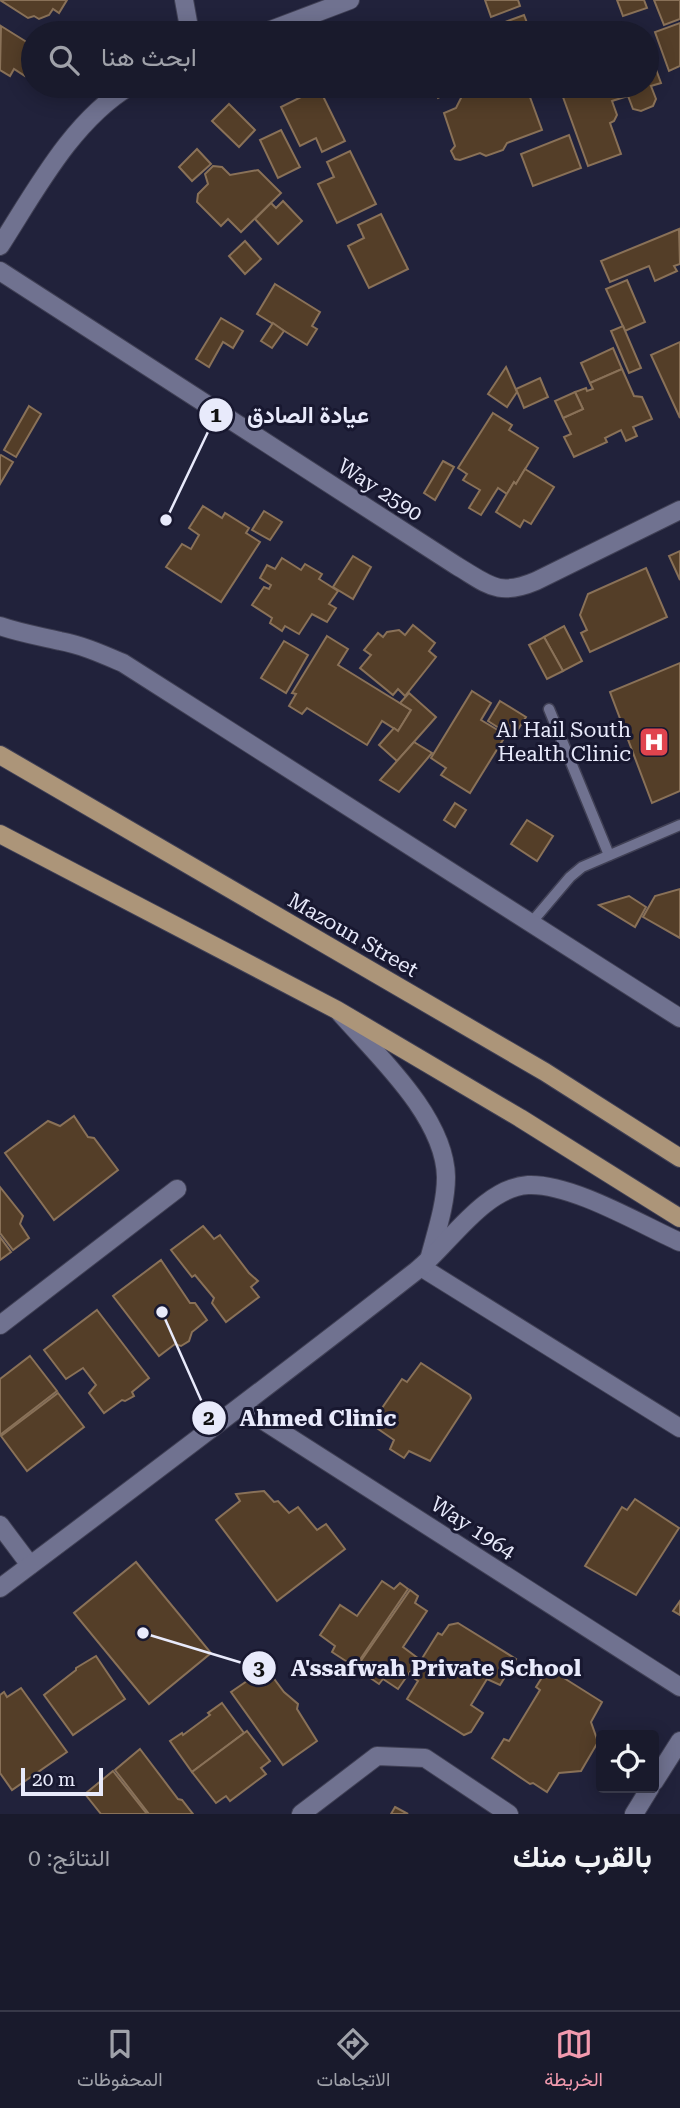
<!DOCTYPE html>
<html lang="ar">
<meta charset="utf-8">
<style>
:root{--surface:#191a2c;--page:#262738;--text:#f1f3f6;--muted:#9fa1a9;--line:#373848;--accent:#f29aae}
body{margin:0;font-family:"Roboto Serif",Vazirmatn,serif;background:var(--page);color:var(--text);direction:rtl}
.controls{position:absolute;right:21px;bottom:21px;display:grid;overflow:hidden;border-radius:7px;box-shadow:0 4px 18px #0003}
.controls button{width:63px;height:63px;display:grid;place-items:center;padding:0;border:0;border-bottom:2px solid var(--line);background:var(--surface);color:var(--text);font:35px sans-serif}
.scale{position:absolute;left:21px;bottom:18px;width:82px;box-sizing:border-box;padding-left:7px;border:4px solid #e8eafb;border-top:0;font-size:19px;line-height:24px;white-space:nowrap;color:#e8eafb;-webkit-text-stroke:5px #181830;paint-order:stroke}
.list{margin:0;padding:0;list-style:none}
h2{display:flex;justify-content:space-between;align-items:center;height:91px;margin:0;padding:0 28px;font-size:30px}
h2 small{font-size:23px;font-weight:400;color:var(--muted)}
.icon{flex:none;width:38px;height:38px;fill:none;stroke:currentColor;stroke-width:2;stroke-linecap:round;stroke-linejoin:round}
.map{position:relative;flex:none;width:680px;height:1814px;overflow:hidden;direction:ltr}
.search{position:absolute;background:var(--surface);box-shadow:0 4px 18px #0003;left:21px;right:21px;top:21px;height:77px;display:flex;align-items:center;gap:18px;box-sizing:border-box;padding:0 24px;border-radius:38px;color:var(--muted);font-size:26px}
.sheet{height:196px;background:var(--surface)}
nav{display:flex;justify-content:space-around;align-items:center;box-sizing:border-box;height:98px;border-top:2px solid var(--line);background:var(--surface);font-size:19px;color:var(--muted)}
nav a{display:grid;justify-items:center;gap:4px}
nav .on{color:var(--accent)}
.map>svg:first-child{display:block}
.building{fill:#543e28;stroke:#897158;stroke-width:2}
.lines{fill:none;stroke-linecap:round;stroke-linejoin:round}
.service-casing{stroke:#404055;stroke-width:13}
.minor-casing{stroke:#404055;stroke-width:20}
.tertiary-casing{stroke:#404055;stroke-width:20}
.primary-casing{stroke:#404055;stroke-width:20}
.service{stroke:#707290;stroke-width:10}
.minor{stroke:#707290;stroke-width:18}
.tertiary{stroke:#707290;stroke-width:18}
.primary{stroke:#ac9579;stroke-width:18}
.labels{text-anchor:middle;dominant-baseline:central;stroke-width:6;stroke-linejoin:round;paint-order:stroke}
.street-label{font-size:21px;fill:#e8eafb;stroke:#181830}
.poi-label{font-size:21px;fill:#e8eafb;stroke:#181830;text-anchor:end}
.leader{fill:none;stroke:#e8eafb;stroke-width:2.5}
.callout-dot{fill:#e8eafb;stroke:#181830;stroke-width:2.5}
.mark-label{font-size:21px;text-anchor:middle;font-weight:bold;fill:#111}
.callout-label{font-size:23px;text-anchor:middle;font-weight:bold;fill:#e8eafb;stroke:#181830;stroke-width:6;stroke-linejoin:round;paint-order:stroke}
</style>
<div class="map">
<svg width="680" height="1814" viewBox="0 0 680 1814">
<rect width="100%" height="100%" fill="#21223b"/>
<g class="building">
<polygon points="0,0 67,0 59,13 53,9 49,15 39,19 34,16 28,18"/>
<polygon points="485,0 518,0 520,6 491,17"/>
<polygon points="617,0 644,0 647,8 623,16"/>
<polygon points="654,0 680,0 680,19 664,25"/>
<polygon points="524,15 531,33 509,33 505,22"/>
<polygon points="680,23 680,66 669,71 655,32"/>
<polygon points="1,26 33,46 33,63 25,76 14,69 10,76 0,70"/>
<polygon points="647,45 661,83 651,86 656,99 653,106 641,111 633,109 628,96 612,101 617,115 614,121 610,123 621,154 588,166 559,86 647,86"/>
<polygon points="432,86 439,86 444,95 438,98"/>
<polygon points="453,86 470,86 471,88 456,93"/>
<polygon points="319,88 345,141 322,152 316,138 300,146 281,107"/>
<polygon points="527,89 542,130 507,143 503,150 486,156 480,153 460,160 455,159 451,151 455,146 444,113 456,108 463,94 475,90 488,96 503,91 510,95"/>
<polygon points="229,104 255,130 239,147 212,121"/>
<polygon points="281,130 300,167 278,178 260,140"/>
<polygon points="569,135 581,168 533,186 521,154"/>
<polygon points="197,149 211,164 192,181 179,167"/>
<polygon points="350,151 376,204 337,223 318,184 334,177 327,162"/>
<polygon points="213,166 222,167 230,175 258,170 281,193 241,232 228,219 221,226 197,202 198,194 208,184 205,174"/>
<polygon points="283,201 302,221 278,244 255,219 271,203 276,208"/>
<polygon points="381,214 408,269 369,288 348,246 364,238 358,225"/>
<polygon points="679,229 680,264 674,266 677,271 655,281 649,266 610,282 601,261"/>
<polygon points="245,241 261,259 245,274 229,256"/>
<polygon points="627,280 645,322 625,331 606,289"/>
<polygon points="275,284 320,312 312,326 317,329 307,345 257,314"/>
<polygon points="221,318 243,331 233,348 223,342 209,367 196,359"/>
<polygon points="273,323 284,331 272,348 261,341"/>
<polygon points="623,326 641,368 629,373 611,331"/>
<polygon points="680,342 680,418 651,355"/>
<polygon points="613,348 622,369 590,383 581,363"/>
<polygon points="506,367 517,392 507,407 488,394"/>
<polygon points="622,369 634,396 642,397 652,419 633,427 637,436 626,441 621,430 605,438 607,442 574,457 564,437 571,434 563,418 583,409 575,392 586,388 587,391 593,389 590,383"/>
<polygon points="540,378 548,397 524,408 516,389"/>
<polygon points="575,392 583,409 563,418 555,401"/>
<polygon points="29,406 41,414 16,457 4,450"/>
<polygon points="493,413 512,425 509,430 538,448 516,484 514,482 507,494 498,488 481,515 469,508 480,490 463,480 467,474 458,468"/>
<polygon points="1,455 13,462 0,484 0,456"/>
<polygon points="443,461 454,467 435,500 424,493"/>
<polygon points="525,469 554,487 531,524 524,520 520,527 496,512 514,482 516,484"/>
<polygon points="203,506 222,518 225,513 249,528 246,533 260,542 221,602 166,567 182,544 191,549 199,535 189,528"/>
<polygon points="264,511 282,522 270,540 252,530"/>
<polygon points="680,551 680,580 669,556"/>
<polygon points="353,556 371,567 353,599 333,587"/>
<polygon points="282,558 301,570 305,564 322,574 319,579 338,591 329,604 336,608 327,622 312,614 299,634 285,626 282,631 270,623 272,618 252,605 264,587 269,589 271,585 260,578 267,565 275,569"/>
<polygon points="646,568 667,617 590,652 581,633 587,630 580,615 588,594"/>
<polygon points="413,625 435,643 429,651 436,657 405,696 398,689 393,695 360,668 371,655 364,650 378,633 383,637 387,632 399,630 405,635"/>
<polygon points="564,626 582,661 563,671 544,637"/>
<polygon points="327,636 348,649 338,665 411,710 398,731 382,721 367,745 307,708 302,714 289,706 296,694 292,693"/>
<polygon points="544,637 563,671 547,679 529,645"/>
<polygon points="284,641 308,655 286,693 261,678"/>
<polygon points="680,663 680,791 652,803 610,692"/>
<polygon points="472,691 491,703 481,720 506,735 470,793 441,775 446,768 431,758"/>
<polygon points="409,693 436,717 397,761 379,745 394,728 398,731 411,710 400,703"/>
<polygon points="500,701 526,717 513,737 488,721"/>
<polygon points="414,742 432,753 399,792 380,780"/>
<polygon points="455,803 466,810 455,827 444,820"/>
<polygon points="527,820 553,836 537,861 511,844"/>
<polygon points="680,889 680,938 643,917 655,896"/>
<polygon points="629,896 646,907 635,927 599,905"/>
<polygon points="74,1116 88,1137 94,1138 118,1170 54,1220 5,1153 48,1121 60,1126"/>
<polygon points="0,1187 23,1216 20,1224 29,1238 13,1250 0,1233"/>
<polygon points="203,1226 214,1239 220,1235 249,1273 258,1281 251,1287 259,1297 226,1322 212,1303 214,1298 195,1275 192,1277 171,1250"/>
<polygon points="0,1237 11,1252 0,1260"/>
<polygon points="161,1260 190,1303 195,1303 207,1320 192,1332 189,1341 181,1346 175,1344 159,1356 113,1296"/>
<polygon points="97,1310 149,1378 132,1392 134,1396 125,1401 122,1400 104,1413 89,1393 96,1385 83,1368 66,1379 44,1350"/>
<polygon points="30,1356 57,1391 0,1435 0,1379"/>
<polygon points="421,1363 470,1395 471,1398 430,1461 409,1451 404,1458 390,1449 394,1440 371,1424 402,1379 407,1382"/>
<polygon points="58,1393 84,1427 27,1471 1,1436"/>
<polygon points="264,1491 274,1502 278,1501 289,1513 298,1507 317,1530 326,1524 345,1549 277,1601 216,1520 240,1501 236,1494"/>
<polygon points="635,1499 679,1528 636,1595 585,1566 622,1507 627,1510"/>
<polygon points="136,1562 211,1653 149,1704 74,1613"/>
<polygon points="382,1581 394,1589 400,1583 408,1589 355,1667 332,1652 335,1646 320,1635 340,1605 357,1616"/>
<polygon points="410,1590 418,1596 415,1603 427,1611 403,1647 419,1659 398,1689 383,1679 379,1684 356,1668"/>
<polygon points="680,1601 680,1615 673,1611"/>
<polygon points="458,1623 516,1659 500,1685 487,1679 471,1705 483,1713 471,1732 464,1735 407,1699 418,1681 411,1676 438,1633 442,1635 449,1625"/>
<polygon points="96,1656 125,1699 73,1735 44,1695 76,1670 76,1668"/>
<polygon points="266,1668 284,1692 298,1704 297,1709 317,1741 283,1765 231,1692"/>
<polygon points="548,1668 602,1702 591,1722 598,1742 581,1771 559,1773 547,1792 533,1783 530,1784 492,1758 504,1739 509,1741 540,1690 536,1687"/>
<polygon points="21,1688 67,1752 12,1790 0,1773 0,1695 4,1692 7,1697"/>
<polygon points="222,1703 244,1733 192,1772 170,1741 182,1733 183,1735 210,1715 208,1713"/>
<polygon points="247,1731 270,1761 261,1768 266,1774 230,1801 226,1796 216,1803 192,1772"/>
<polygon points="140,1749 178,1799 182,1800 193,1814 149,1814 115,1770"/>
<polygon points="113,1771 147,1814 101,1814 85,1794"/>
<polygon points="395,1807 408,1814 391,1814"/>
</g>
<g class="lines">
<g class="service-casing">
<g id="service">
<polyline points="549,709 609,855"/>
<polyline points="531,923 570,877 582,867 680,825"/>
</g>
</g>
<g class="minor-casing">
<g id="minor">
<polyline points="184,0 190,33"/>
<path d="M0,271L457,566C489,585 498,597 536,581L680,510"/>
<path d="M0,626C20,633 39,636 60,641C82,645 102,654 123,663L680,1018"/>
<polyline points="421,1267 680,1428"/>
<polyline points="0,1325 177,1189"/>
<polyline points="242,1407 680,1687"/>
<polyline points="0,1525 30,1565"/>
<polyline points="654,1782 680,1741"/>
<polyline points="301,1814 377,1756 425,1758 509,1814"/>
<polyline points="634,1814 650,1788"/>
</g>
</g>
<g class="tertiary-casing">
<g id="tertiary">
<polyline points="263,33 350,0"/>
<path d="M0,246C36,190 72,121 130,86"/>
<path d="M340,1013C377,1055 445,1117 446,1177C446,1203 437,1230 430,1256"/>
<path d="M0,1588C140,1483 279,1378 416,1271C448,1246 483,1188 528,1185C571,1183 640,1224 680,1242"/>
</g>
</g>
<g class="primary-casing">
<g id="primary">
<polyline points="0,755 545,1072 680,1158"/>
<polyline points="0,834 337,1010 520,1118 680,1218"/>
</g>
</g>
<use href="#service" class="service"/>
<use href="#minor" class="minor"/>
<use href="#tertiary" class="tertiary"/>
<use href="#primary" class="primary"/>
</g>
<defs>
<g id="hospital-square" transform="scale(1.575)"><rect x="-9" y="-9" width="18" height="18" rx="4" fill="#e0444e" stroke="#181830"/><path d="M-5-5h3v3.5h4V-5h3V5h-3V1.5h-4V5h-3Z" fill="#fff"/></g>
</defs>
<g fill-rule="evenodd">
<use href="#hospital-square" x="654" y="742"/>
</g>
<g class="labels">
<g class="street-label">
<text transform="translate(380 490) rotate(33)">Way 2590</text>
<text transform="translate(353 935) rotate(30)">Mazoun Street</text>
<text transform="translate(473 1528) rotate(33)">Way 1964</text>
</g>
<g class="poi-label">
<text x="631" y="730">Al Hail South<tspan x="631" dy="24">Health Clinic</tspan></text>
</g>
</g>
<path class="leader" d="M166 520L216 415M162 1312L209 1418M143 1633L259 1668"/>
<g class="callout-dot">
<circle cx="166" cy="520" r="7"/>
<circle cx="162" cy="1312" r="7"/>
<circle cx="143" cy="1633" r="7"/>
<circle cx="216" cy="415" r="18"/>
<circle cx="209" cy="1418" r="18"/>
<circle cx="259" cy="1668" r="18"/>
</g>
<g class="mark-label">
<text x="216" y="422">1</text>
<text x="209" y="1425">2</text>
<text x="259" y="1675">3</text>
</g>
<g class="callout-label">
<text x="308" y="423">عيادة الصادق</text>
<text x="318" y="1426">Ahmed Clinic</text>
<text x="436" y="1676">A'ssafwah Private School</text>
</g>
</svg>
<div class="controls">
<button><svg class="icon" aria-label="locate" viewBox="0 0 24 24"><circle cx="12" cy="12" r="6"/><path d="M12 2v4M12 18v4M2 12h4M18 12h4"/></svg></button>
</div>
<div class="scale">20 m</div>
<div class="search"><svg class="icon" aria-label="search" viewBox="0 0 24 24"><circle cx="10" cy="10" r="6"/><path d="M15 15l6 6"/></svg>ابحث هنا</div>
</div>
<section class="sheet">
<h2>بالقرب منك<small>النتائج: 0</small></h2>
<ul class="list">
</ul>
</section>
<nav>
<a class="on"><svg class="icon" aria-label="map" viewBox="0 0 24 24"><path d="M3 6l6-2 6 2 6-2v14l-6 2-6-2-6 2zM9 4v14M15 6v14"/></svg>الخريطة</a>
<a><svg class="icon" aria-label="directions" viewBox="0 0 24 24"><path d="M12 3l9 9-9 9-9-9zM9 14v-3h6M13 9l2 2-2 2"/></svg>الاتجاهات</a>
<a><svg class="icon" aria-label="saved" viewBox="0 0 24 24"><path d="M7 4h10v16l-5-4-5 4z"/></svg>المحفوظات</a>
</nav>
